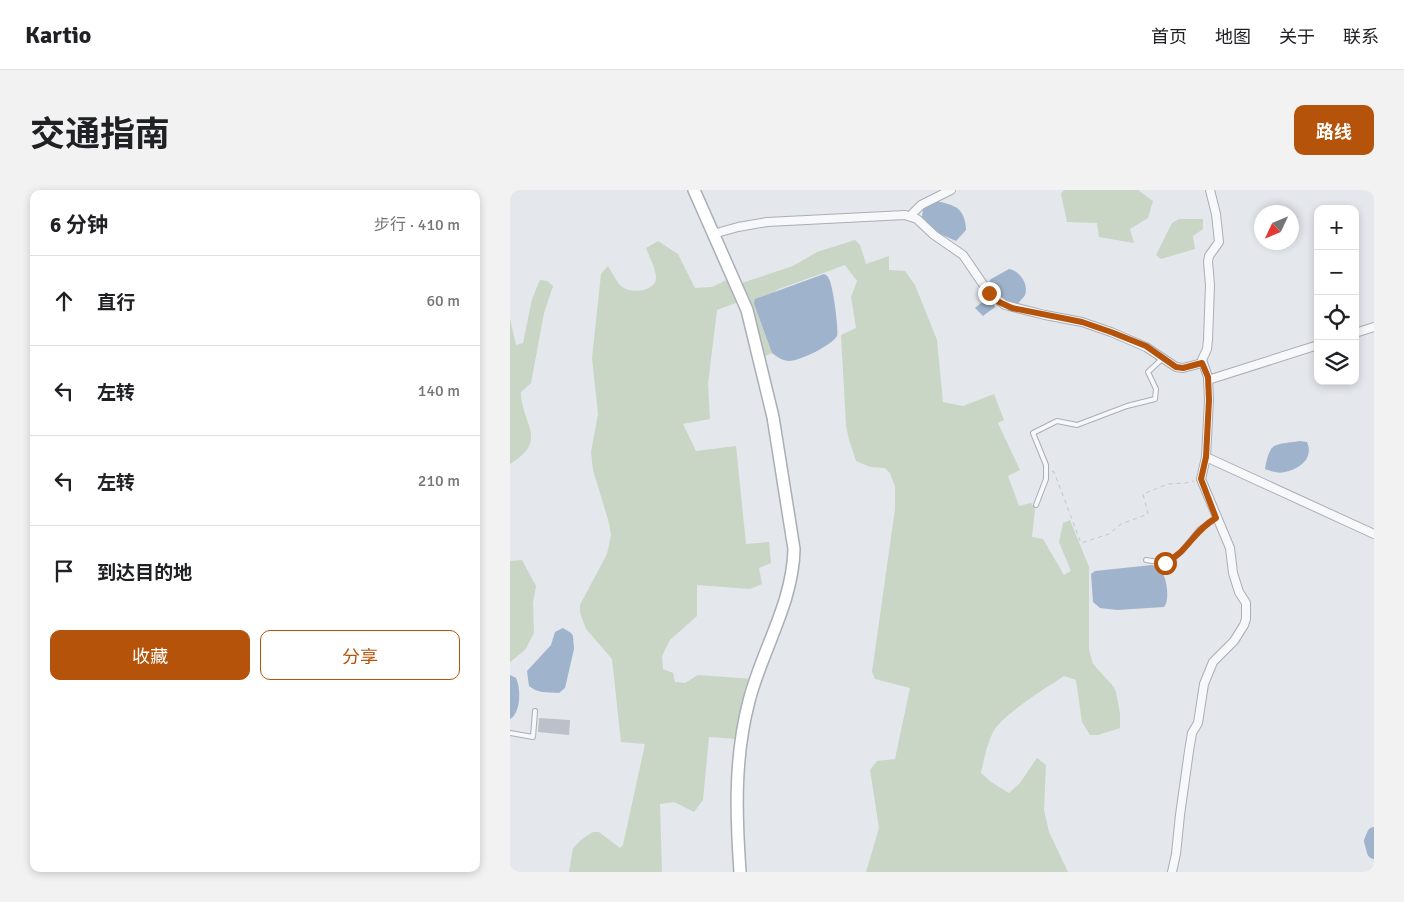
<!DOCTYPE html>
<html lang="zh">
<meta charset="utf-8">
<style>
:root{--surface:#fff;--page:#f2f2f2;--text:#202124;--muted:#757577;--line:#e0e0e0;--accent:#b45309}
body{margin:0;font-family:Signika,"Noto Sans SC",sans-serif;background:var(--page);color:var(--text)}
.controls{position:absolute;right:15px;top:15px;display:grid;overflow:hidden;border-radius:10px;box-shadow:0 2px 8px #0003}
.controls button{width:45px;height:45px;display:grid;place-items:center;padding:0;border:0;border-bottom:1px solid var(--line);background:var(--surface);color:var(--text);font:25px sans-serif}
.compass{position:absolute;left:744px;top:15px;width:45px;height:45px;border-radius:50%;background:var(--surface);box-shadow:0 2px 8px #0003;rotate:226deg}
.stop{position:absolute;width:15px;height:15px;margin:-11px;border:4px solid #b45309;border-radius:50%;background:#fff}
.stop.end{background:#b45309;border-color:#fff;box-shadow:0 1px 5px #0008}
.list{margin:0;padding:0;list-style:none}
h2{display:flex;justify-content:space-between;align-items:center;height:65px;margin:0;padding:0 20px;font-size:21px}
h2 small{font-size:16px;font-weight:400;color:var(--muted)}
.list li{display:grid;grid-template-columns:32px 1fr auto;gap:15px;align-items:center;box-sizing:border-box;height:90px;padding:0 20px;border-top:1px solid var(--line)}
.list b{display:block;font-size:19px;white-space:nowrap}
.list em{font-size:16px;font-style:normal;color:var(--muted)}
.actions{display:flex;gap:10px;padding:15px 20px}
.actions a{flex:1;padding:11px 0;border:1px solid var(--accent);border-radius:10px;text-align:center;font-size:18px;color:var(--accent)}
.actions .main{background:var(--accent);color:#fff}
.icon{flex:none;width:28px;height:28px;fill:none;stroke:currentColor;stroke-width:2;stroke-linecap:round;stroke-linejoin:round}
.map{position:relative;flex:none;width:864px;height:682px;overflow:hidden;border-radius:10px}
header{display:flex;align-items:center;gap:30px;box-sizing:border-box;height:70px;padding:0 25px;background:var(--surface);border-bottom:1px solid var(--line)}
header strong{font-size:24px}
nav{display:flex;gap:28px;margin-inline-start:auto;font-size:18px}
.intro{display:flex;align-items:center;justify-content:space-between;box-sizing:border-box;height:120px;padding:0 30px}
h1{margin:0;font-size:35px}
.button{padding:12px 22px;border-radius:10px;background:var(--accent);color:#fff;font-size:18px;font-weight:700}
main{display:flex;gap:30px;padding:0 30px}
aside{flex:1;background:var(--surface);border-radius:10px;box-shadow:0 2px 8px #0003}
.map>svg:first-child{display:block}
.green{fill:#c9d6c5}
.water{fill:#9fb4cc}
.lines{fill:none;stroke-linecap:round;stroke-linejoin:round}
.river{stroke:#9fb4cc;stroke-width:14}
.building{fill:#bbc0ca}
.lane-casing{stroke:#a9aeb7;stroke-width:6}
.street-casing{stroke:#a9aeb7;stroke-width:10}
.secondary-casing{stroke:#a9aeb7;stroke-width:14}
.path{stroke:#c2c5cb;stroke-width:1;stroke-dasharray:4 4;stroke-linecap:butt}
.lane{stroke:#f7f8fa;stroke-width:4}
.street{stroke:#f7f8fa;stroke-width:8}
.secondary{stroke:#fff;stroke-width:11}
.route{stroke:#b45309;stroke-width:6}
</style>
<header>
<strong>Kartio</strong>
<nav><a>首页</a><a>地图</a><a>关于</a><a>联系</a></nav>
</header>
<div class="intro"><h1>交通指南</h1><a class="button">路线</a></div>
<main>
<aside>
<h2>6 分钟<small>步行 · 410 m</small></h2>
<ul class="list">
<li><svg class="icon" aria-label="ahead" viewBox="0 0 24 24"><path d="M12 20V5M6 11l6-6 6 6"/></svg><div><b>直行</b></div><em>60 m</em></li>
<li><svg class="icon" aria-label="left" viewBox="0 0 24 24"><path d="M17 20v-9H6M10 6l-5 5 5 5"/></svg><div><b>左转</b></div><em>140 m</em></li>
<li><svg class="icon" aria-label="left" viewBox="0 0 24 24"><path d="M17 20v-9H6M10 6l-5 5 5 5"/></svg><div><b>左转</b></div><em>210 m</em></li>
<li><svg class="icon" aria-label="arrive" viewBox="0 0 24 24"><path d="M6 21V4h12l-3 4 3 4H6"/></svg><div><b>到达目的地</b></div></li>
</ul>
<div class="actions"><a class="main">收藏</a><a>分享</a></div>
</aside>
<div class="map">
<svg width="864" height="682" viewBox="0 0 864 682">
<rect width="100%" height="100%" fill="#e4e7ec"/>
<g class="green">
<polygon points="554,0 628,0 643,11 638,28 620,39 624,53 589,47 587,33 557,32 551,4"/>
<polygon points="669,29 693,29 693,39 683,46 685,59 651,69 646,65 662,33"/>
<path d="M345,50L350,55L356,74L379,66V80L395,81L405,95L427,150L433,212L453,216L484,204L494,230L488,233L510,280L498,286L509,316L521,313L525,319L522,347L533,349L554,385L561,381L549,352L553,333L560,330L579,377V460L583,474L603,496L606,502L610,524V538L588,545H580L572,532L566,490L554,486C536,498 493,524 483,542C477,554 474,569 471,583L481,592L499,603L510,593L527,568L536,575L534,620L539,642L558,682H356L369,638L360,580L367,571L385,569L400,498L365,489L362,482L385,319V297L380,283L375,278L360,277L346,271L339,250L336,235L331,145L346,138L341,107L347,91L335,75L269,99L244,114L262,163L253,167L229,94L283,76L307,62Z"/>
<path d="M148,51L168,64L185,98L202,97L221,88L231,111L207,120L198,194L200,229L173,234L186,261L226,256L236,354L259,352L261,373L249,378L252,394L240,399L187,395V426L160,450L152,466L153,479L163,483L165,492L175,493L188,485L243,489L226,549L199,547L193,610L184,622L164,612L150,614L152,682H59L63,658L72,649L83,642H89L110,658L113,655L135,554L111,552L102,469L76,439L70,423V415L97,364L101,345L99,333L83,280L81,262L88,224L82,168L91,84L98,76C102,82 106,91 111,96C119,104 146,102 146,88C146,78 139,67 136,58Z"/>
<path d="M30,90L37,91L43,96L34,123L21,193L11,202C11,234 40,250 0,274V129L6,155L13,153L22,109Z"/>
<polygon points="12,370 26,396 23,413 24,443 15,460 0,472 0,371"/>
</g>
<g class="water">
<path d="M426,11C445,15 455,18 456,40L446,51L428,43L412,27L413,19L418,15Z"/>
<path d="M499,79C510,81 519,94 515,105C513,108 509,112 507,115L490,108L478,94L481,89Z"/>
<path d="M314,84C316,85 318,86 319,89C323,95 329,141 327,146C322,155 290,171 279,171C273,171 267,167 262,163L244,114L245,109Z"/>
<polygon points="478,107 484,114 485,117 473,126 465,118"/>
<path d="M790,251L797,252C804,268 790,279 775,282C768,284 761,281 755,279C760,251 764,255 790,251Z"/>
<path d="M642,375C646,377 649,378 652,382C657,389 660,411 654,417L607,420L590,418L583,412L581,384L585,381Z"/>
<polygon points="53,438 61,443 63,446 64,459 55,498 49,503 32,502 25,500 19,496 17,481 41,455 45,442"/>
<path d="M0,485L6,488C11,498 11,523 0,529Z"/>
</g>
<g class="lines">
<polyline class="river" points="864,644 861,651 864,662"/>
</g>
<polygon class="building" points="29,528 60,530 59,545 28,542"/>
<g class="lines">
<g class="lane-casing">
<g id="lane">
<polyline points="526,315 536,289 536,275 523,243 547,231 567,235 617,216 645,209 646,199 638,182 653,168"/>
<polyline points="636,370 655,373 661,370 671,362 690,339 707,328"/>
<polyline points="0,543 23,547 25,521"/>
</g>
</g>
<g class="street-casing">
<g id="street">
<polyline points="400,26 411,15 441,0"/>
<polyline points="203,44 228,37 257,32 395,25 407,29 424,45 453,65 479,103 495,115 535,125 572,132 601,142 636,157 666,177 673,178 692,173"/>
<polyline points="845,143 864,137"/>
<polyline points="698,190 808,155"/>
<polyline points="696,267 864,344"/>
<polyline points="662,682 666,664 670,625 679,561 682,543 688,533 694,494 703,472 724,451 734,435 736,429 736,413 729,402 723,383 720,358 691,289 696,267 699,210 698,187 692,170 697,159 698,150 700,95 698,72 699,66 709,52 706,24 700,0"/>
</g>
</g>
<g class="secondary-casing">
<path id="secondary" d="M184,0L237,120L263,227L284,359C283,413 252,460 239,511C224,568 226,625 230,682"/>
</g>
<polyline class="path" points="542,281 544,282 571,353 599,344 611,334 638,324 633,304 658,294 675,293 684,291"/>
<use href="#lane" class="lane"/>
<use href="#street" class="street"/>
<use href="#secondary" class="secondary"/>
</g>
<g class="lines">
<path class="route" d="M479,103L489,112L502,118L572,132L601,142L636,156L666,177L673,178L692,173L698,187L699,210L696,267L691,289L706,328C684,340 677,363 655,373"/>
</g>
</svg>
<div class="controls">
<button>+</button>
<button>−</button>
<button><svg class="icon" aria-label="locate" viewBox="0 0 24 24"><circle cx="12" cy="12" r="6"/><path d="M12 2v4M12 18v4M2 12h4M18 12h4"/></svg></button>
<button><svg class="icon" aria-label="layers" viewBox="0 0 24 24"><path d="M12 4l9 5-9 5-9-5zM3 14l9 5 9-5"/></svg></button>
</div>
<svg class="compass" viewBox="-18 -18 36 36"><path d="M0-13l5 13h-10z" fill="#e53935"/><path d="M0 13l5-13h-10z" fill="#757577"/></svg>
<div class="stop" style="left:655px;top:373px"></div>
<div class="stop end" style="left:479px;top:103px"></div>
</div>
</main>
